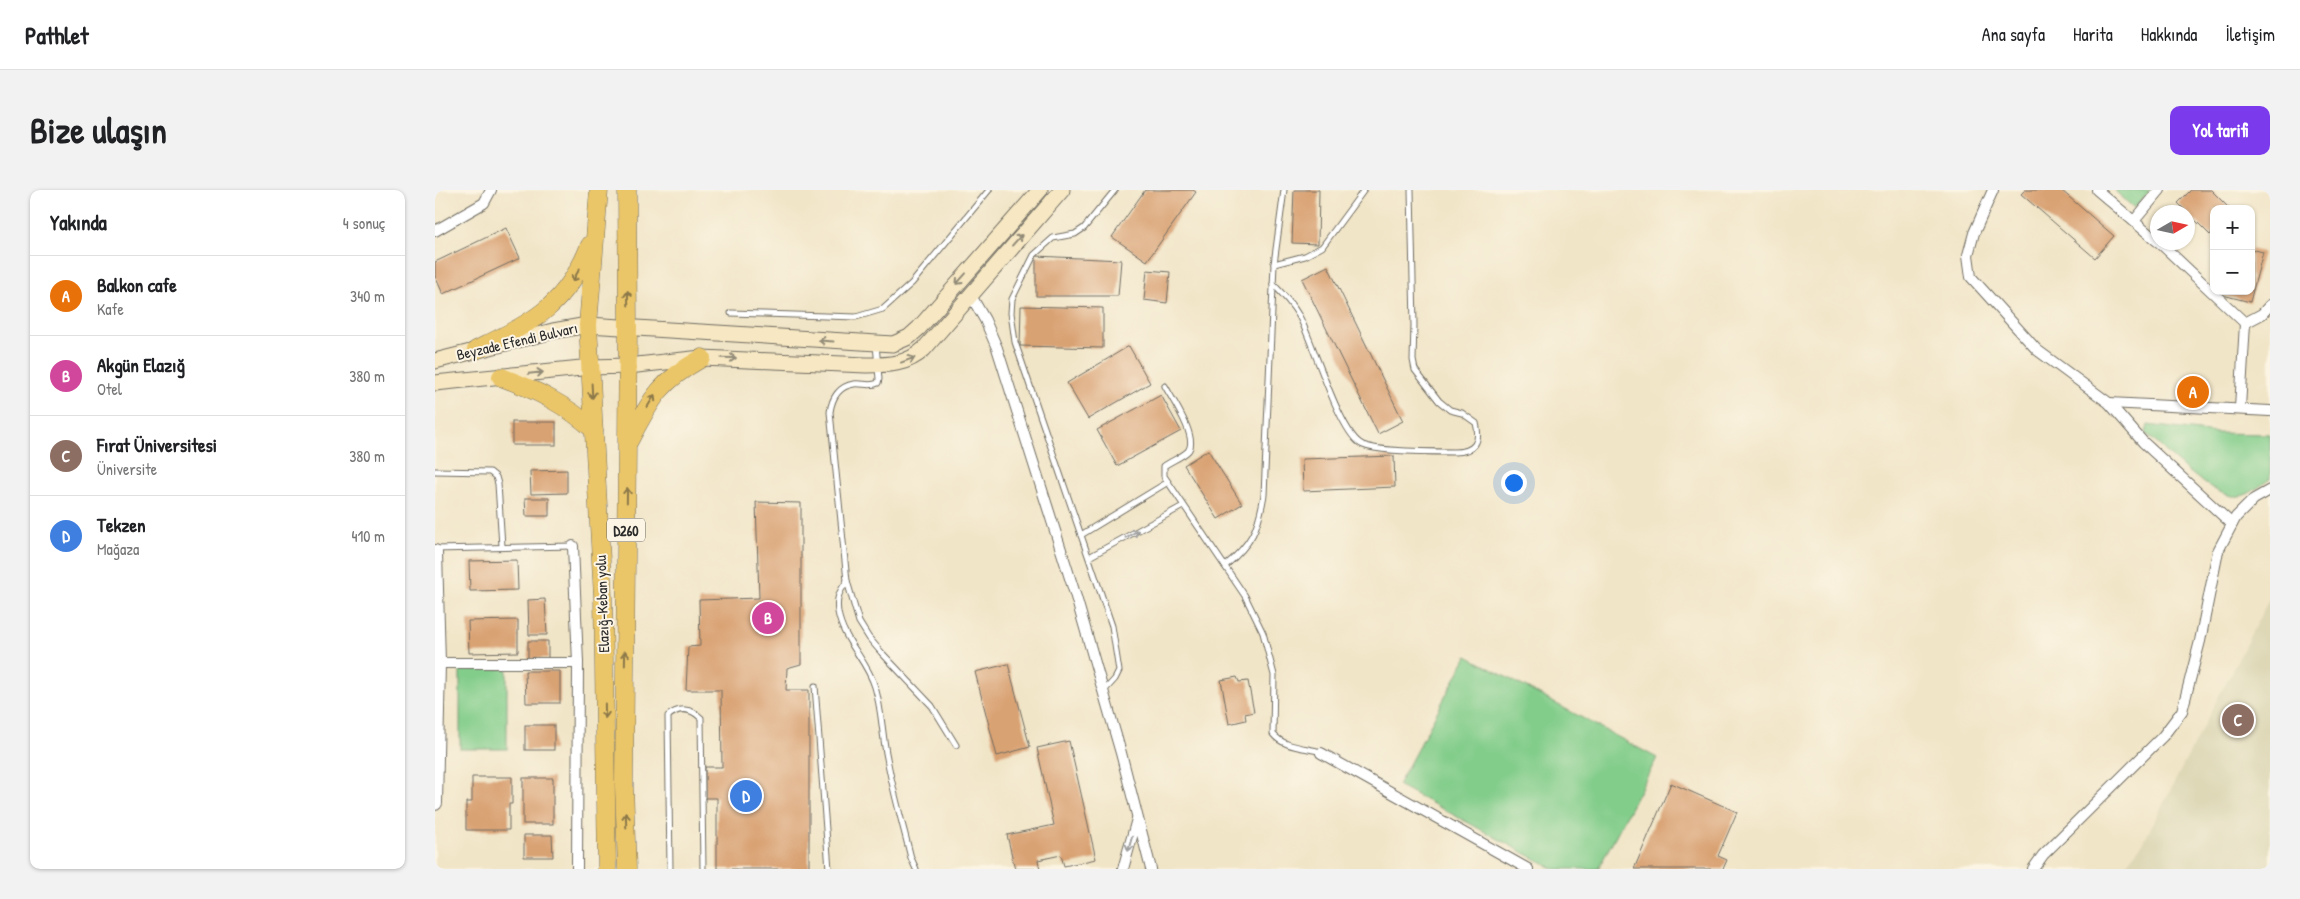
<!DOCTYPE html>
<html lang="tr">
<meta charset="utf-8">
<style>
:root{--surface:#fff;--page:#f2f2f2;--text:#202124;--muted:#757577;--line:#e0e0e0;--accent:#7c3aed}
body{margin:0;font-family:"Patrick Hand",sans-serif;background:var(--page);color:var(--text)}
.controls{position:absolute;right:15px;top:15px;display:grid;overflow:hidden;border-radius:10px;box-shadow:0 1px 4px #0004}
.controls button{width:45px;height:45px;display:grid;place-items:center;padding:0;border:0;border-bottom:1px solid var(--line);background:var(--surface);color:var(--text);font:25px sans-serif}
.compass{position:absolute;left:1715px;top:15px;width:45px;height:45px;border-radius:50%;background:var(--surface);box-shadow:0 1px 4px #0004;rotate:81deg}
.you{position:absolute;left:1078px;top:292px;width:18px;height:18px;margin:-12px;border:4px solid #fff;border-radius:50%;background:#1a73e8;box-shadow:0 0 0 8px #1a73e833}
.badge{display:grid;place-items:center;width:32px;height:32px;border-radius:50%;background:var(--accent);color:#fff;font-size:16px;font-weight:700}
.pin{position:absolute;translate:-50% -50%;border:2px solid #fff;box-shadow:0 1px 5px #0006}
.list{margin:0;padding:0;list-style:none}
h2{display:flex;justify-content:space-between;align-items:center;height:65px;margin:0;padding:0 20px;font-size:21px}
h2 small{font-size:16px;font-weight:400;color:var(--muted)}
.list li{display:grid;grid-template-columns:32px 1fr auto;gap:15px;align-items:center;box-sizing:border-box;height:80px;padding:0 20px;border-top:1px solid var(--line)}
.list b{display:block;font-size:19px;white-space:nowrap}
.list p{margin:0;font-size:16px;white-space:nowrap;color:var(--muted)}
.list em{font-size:16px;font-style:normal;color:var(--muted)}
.map{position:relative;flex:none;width:1835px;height:679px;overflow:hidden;border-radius:10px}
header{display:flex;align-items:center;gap:30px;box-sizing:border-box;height:70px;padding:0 25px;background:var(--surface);border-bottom:1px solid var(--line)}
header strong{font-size:24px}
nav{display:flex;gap:28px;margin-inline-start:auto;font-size:18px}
.intro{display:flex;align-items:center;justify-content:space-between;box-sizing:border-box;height:120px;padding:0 30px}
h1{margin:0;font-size:35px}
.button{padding:12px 22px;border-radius:10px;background:var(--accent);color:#fff;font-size:18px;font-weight:700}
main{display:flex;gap:30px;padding:0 30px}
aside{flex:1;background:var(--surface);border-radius:10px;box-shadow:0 1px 4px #0004}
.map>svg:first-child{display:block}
.built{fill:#ded8b7}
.green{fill:#83cd8b;stroke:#577c5b}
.building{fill:#d9a273}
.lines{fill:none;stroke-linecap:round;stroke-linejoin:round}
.service-casing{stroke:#706c62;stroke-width:7}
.minor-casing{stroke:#706c62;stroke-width:12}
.tertiary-casing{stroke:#706c62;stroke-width:16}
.secondary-casing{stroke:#706c62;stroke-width:17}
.trunk-casing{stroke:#706c62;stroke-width:19}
.service{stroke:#fff;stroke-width:5}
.minor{stroke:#fff;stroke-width:10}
.tertiary{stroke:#fff;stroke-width:14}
.secondary{stroke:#f7e8c3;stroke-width:15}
.trunk{stroke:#ebc669;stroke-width:18}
.oneway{stroke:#918a77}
.oneway2{stroke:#8b784a}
.oneway3{stroke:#a0a0a0}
.labels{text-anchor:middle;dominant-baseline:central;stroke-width:4;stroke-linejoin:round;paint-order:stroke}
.shield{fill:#fcf5e5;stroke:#6a6863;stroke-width:1}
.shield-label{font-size:14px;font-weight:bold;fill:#2b2b2b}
.street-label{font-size:15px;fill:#2b2b2b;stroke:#fcf5e5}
</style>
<header>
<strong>Pathlet</strong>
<nav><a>Ana sayfa</a><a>Harita</a><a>Hakkında</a><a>İletişim</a></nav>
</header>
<div class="intro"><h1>Bize ulaşın</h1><a class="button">Yol tarifi</a></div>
<main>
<aside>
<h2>Yakında<small>4 sonuç</small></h2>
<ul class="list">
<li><span class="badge" style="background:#e8710a">A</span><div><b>Balkon cafe</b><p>Kafe</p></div><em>340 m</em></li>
<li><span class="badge" style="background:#d1479c">B</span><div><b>Akgün Elazığ</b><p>Otel</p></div><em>380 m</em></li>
<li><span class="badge" style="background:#8d6e63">C</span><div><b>Fırat Üniversitesi</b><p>Üniversite</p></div><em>380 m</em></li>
<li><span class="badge" style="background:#3f7fe0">D</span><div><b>Tekzen</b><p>Mağaza</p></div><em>410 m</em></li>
</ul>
</aside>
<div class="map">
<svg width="1835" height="679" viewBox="0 0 1835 679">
<rect width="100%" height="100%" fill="#fcf5e5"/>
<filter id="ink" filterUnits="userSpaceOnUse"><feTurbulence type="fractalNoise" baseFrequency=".02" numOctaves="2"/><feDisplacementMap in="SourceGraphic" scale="10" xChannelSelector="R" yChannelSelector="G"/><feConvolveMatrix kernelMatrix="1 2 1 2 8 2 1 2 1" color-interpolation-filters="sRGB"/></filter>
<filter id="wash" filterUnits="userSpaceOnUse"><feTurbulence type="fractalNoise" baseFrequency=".0096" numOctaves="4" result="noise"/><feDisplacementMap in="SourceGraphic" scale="20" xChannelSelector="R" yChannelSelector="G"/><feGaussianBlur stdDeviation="1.12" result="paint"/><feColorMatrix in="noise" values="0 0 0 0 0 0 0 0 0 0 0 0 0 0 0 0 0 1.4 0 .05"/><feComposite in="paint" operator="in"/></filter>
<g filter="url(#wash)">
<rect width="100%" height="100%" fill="#f1e5c7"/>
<polygon class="built" points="1835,407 1835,679 1687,679 1708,653"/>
<g class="green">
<polygon points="1679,0 1716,0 1699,18"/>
<path d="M1713,235L1781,243L1835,244V289C1826,295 1815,305 1805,306C1779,311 1730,260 1711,243Z"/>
<polygon points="1032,466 1222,568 1163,679 1119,679 963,595"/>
<rect x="25" y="479" width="47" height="80"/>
</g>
<g id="blocks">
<g class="building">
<polygon points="710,0 758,0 761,2 712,71 677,47"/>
<polygon points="859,0 884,0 883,54 857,53"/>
<polygon points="1590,0 1626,0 1679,46 1660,68 1586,4"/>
<polygon points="1756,0 1776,0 1795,19 1779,19 1779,40 1775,45 1743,13"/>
<polygon points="71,38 85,68 8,104 0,86 0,72"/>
<polygon points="1816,59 1828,62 1815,112 1776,102 1816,101"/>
<polygon points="601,66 686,70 683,106 601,106"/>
<polygon points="893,76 968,231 943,244 867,89"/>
<polygon points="712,80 735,82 732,113 709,110"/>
<polygon points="586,116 668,118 668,158 585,156"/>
<polygon points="694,156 715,193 653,229 632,193"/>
<polygon points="726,205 746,241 682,276 662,240"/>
<rect x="77" y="232" width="44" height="23"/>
<polygon points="773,260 807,314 783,329 749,275"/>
<polygon points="959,266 960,297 868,301 867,269"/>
<polygon points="132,280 132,303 96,304 95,281"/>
<polygon points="90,308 114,308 114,326 91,326"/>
<polygon points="321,312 366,313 366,474 352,478 351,500 374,500 374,679 282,679 282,608 270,608 270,577 287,577 286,500 251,500 253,457 265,456 264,410 324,408"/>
<polygon points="82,370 83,400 35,401 34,371"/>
<polygon points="110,409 112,445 94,445 93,410"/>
<polygon points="83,430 83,462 34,463 33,431"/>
<polygon points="93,451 113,451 113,468 93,469"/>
<polygon points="573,474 595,557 562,566 540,482"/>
<polygon points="90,481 125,481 125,513 91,513"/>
<polygon points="802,487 804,492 813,491 819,522 810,524 811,530 794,534 786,490"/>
<rect x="90" y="535" width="29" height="25"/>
<polygon points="634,551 661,669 629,676 626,665 603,670 605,679 580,679 572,645 619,635 602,558"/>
<polygon points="37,587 77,587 77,614 74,614 74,640 31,640 31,612 37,612"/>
<rect x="88" y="588" width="30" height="46"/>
<polygon points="1236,593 1302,622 1283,666 1292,670 1288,679 1199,679"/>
<polygon points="89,645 117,645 118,667 89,667"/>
</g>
</g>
</g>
<g filter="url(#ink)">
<use href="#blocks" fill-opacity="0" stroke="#706c62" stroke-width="1"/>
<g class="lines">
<g class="service-casing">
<g id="service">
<polyline points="839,74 870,66 887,57 929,0"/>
<path d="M838,94C848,104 857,114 864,126C878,151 905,246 928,255C944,262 999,262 1019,262C1040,262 1046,252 1041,233L1027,223L1015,220L1004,211L980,180L978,170L979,135L976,0"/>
<polyline points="296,123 421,127 448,119 477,93 554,0"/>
<path d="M441,154L444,189L443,193C435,197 428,193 419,194C404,196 397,208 395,222L412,391L424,432L434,448L446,462L497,516L521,555"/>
<path d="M730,196C737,209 764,248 753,261C747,267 736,271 729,276V286L810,406L828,443L839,485L838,544C849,558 870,557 886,562"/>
<polyline points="0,281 55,282 61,287 63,294 67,356"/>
<polyline points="646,345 733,292"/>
<polyline points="0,359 138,356"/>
<polyline points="654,367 748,316"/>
<path d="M790,376C817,353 823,340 829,305L839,74L849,0"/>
<path d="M412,391C404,402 401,408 403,422C408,451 432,470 440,497C447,520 447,545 452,568C458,602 468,635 476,668L481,679"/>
<polyline points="380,496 394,679"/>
<polyline points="669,501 680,489 684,481 677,436 580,152 576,123 577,109 599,65 618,48 640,44 649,38 680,0"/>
<path d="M235,679L233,526C244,517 256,518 266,528L268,679"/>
</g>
</g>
<g class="minor-casing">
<g id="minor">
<polyline points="1558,0 1539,43 1533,65 1536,87 1602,160 1674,213 1708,252 1797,334"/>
<polyline points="1662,0 1722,51"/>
<polyline points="1699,31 1725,0"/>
<polyline points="0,41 49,13 56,0"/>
<polyline points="1724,52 1810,133"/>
<polyline points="535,104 550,130 562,158 641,407 686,563 716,679"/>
<polyline points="1674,213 1835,221"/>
<polyline points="1805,218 1810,133 1827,124 1835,115"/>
<polyline points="138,356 143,473 142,679"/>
<polyline points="3,473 143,473"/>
<polyline points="886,563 1093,679"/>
<polyline points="688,679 702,629"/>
<polyline points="1598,679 1608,665 1728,546 1747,521 1765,451 1783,361 1801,327 1819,309 1835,300"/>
</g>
</g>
<g class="tertiary-casing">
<polyline id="tertiary" points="0,362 3,473 0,613"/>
</g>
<g class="secondary-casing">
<g id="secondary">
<polyline points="0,171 118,141 153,135 458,154 474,147 484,138 605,0"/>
<path d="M0,193L156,177L193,176L267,168L431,175C453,175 472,175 489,159L627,0"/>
</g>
</g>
<g class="trunk-casing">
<g id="trunk">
<polyline points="164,0 153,135 168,407 172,679"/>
<polyline points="192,0 193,138 189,596 192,679"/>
<path d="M41,160C98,131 130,118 155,55"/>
<path d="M66,187C101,200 132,215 159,240"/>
<path d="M194,251C217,208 223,193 267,168"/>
</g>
</g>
<use href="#service" class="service"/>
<use href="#minor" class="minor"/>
<use href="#tertiary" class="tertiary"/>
<use href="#secondary" class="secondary"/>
<use href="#trunk" class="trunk"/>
</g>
<defs><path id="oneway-shaft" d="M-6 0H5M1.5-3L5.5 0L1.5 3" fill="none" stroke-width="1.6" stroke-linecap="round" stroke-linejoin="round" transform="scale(1.25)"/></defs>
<g class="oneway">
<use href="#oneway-shaft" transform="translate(582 50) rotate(-48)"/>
<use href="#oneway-shaft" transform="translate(526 89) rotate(132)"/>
<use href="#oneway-shaft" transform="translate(391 151) rotate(-176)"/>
<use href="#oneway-shaft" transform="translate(294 168) rotate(1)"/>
<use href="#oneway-shaft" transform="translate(473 170) rotate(-20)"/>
<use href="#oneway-shaft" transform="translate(101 183) rotate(-6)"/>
</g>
<g class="oneway2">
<use href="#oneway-shaft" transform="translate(141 85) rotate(120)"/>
<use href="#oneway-shaft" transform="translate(193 108) rotate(-92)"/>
<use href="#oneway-shaft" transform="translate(157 201) rotate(87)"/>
<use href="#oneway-shaft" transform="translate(216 211) rotate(-59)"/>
<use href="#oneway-shaft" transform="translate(192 305) rotate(-89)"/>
<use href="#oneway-shaft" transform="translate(190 468) rotate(-89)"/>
<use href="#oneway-shaft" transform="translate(170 521) rotate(89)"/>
<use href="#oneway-shaft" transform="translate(191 630) rotate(-92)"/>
</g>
<g class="oneway3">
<use href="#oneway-shaft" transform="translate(697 344) rotate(-29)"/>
<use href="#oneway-shaft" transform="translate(695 654) rotate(106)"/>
</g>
</g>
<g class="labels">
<rect class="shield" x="172" y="328.5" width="38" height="23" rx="4"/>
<g class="shield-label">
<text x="191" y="340">D260</text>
</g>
<g class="street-label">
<text transform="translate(82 151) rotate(-13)">Beyzade Efendi Bulvarı</text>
<text transform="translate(167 414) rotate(-92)">Elazığ-Keban yolu</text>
</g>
</g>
</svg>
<div class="controls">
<button>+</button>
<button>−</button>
</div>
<svg class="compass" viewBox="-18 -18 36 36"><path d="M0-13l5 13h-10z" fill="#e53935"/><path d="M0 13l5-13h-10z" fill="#757577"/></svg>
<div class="you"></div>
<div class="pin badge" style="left:1758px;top:202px;background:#e8710a">A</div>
<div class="pin badge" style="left:333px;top:428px;background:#d1479c">B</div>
<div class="pin badge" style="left:1803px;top:530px;background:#8d6e63">C</div>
<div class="pin badge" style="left:311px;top:606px;background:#3f7fe0">D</div>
</div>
</main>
